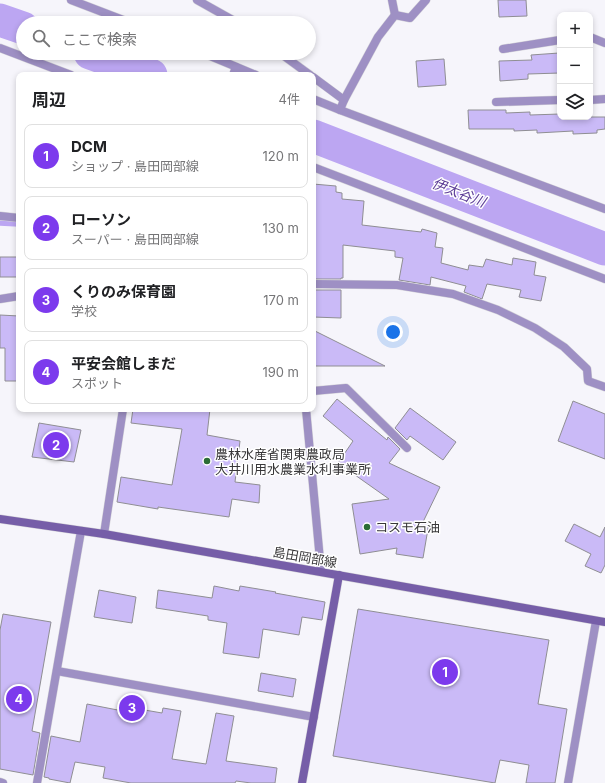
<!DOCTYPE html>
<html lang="ja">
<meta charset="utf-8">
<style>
:root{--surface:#fff;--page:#f2f2f2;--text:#202124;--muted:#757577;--line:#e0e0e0;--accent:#7c3aed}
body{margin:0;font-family:Inter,"Noto Sans JP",sans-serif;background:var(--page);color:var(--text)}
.controls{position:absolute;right:12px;top:12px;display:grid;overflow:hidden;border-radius:8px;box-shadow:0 2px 6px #0003}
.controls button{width:36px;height:36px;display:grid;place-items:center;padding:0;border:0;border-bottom:1px solid var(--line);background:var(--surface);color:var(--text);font:20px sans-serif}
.you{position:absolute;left:393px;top:332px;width:14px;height:14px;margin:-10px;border:3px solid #fff;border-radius:50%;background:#1a73e8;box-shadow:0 0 0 6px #1a73e833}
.badge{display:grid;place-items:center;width:26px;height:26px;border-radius:50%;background:var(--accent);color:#fff;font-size:13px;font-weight:700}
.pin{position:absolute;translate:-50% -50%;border:2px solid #fff;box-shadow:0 1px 4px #0006}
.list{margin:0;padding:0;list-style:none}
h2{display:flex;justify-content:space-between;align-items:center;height:52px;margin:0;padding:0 16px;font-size:17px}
h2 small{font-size:13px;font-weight:400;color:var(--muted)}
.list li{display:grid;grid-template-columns:26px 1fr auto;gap:12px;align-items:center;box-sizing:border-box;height:64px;margin:0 8px 8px;padding:0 8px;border:1px solid var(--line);border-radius:8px}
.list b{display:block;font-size:15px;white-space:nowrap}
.list p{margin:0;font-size:13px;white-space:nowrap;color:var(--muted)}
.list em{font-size:13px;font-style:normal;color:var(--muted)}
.icon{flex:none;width:22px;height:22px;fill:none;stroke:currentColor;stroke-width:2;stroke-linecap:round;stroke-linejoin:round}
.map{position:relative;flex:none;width:605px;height:783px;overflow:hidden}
.search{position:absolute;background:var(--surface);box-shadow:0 2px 6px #0003;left:16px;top:16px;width:300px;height:44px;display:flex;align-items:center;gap:10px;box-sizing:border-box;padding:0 14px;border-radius:22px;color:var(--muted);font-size:15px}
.panel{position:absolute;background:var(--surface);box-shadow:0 2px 6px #0003;left:16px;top:72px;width:300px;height:340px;border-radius:8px}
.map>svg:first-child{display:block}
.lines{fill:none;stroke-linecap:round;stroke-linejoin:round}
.stream{stroke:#bca6f2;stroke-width:5.5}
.river{stroke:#bca6f2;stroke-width:33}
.building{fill:#cabaf7;stroke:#8f8e93}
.lane-casing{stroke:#d4d3d8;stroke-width:9}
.street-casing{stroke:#d4d3d8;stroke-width:9}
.secondary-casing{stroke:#d4d3d8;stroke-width:9}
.lane{stroke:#9e90c4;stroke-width:8}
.street{stroke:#9e90c4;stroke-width:8}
.secondary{stroke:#765ea8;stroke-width:8}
.poi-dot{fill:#2b6c35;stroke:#fff;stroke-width:1.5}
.labels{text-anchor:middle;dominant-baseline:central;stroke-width:3;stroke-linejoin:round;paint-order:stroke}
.poi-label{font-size:13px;fill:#383739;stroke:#fff;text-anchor:start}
.street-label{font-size:13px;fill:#383739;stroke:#fff}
.water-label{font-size:14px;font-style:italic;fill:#5f4098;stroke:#fff}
</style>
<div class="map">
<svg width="605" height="783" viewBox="0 0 605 783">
<rect width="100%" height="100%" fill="#f6f5fb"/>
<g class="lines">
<polyline class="stream" points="0,223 19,224"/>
<g class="river">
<polyline points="0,20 23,28"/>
<polyline points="90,53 151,75"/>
<polyline points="313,136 605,249"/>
</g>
</g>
<g class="building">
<polygon points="498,0 526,0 527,16 499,17"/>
<polygon points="559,53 560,73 528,74 528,79 500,81 499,61 532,60 531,55"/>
<polygon points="444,59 446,85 418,87 416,61"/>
<polygon points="468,110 506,110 506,113 530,112 530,115 560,114 560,117 605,117 605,129 597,130 597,133 573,134 573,131 537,133 537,130 514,131 514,129 469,129"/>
<polygon points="313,184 336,186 336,192 342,193 342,199 364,201 362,225 421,232 422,229 437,233 435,247 443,248 441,263 468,270 469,265 483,267 486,259 512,265 513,258 536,262 534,275 546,277 541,301 519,297 521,290 487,284 482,299 464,292 466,286 431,277 430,285 399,280 403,258 395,257 395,251 343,245 343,278 341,278 341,279 313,279"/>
<rect x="0" y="257" width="19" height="20"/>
<polygon points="313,290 341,290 341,318 313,317"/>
<polygon points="0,315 19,316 19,381 5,381 5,348 0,348"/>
<polygon points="313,330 385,366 313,366"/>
<polygon points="337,399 387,440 388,437 400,449 389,463 440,487 423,522 429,523 423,558 396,554 397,548 360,554 352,504 389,499 338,463 353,441 323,416"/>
<polygon points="573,401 605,414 605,459 558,441"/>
<polygon points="410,408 456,442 443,460 410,436 407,440 395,428"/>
<polygon points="133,409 210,409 207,435 240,441 235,482 260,485 259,503 232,499 229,517 158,507 158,509 117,502 121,477 172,485 182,429 131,423"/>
<polygon points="39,423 81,430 74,462 32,457"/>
<polygon points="574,524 600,537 605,527 605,565 601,573 585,566 591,554 565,541"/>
<polygon points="214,586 239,591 240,586 276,592 275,593 325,602 322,620 302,617 299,635 263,629 259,658 223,653 227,623 208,620 208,616 156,608 158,590 212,598"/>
<polygon points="99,590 136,597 132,623 94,617"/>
<polygon points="358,609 549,640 538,704 567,709 555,783 526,783 529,765 500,760 495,783 333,756"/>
<polygon points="3,614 51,622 32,731 40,733 33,775 0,769 0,630"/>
<polygon points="261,673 296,679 293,697 258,691"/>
<polygon points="87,704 138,714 139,709 162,713 163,708 181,711 172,759 206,764 216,713 234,716 226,761 277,768 275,783 251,783 236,781 235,783 131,783 103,778 105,767 75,762 70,783 49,779 49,778 44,777 51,736 80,742"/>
</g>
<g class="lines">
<g class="lane-casing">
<g id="lane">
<polyline points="71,0 131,23"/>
<polyline points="203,53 256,75"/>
<polyline points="313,99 340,110 605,209"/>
<polyline points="313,284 397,285 453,294 498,310 535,328 564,347 587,369 588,381 605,387"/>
</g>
</g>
<g class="street-casing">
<g id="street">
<polyline points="197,0 238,23"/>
<polyline points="392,0 395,15"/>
<polyline points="590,37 605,43"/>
<polyline points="0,48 71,75"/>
<polyline points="503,49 560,40"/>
<polyline points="280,53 310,75"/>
<polyline points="233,75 236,67"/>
<polyline points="313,77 344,100"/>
<polyline points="590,100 605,99"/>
<polyline points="496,102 560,100"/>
<polyline points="340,110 344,100 378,37 395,15 410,18 426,0"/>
<polyline points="313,167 605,279"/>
<polyline points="0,216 19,218"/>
<polyline points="0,299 19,296"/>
<polyline points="313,391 346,388 407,448"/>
<polyline points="306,409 321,571"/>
<polyline points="104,534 123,409"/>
<polyline points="57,671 314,717"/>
<polyline points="0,782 3,783"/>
<polyline points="37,783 81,531"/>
<polyline points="568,783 596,621"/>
</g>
</g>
<g class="secondary-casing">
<g id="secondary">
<polyline points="0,519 104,534 605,622"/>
<polyline points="302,783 339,575"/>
</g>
</g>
<use href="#lane" class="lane"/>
<use href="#street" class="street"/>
<use href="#secondary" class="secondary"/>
</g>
<g class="poi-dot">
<circle cx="207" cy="461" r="4"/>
<circle cx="367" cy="527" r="4"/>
</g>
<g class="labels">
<g class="poi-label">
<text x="215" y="454">農林水産省関東農政局<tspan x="215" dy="15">大井川用水農業水利事業所</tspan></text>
<text x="375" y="527">コスモ石油</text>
</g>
<g class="street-label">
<text transform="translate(305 557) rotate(10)">島田岡部線</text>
</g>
<g class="water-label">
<text transform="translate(459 192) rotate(21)">伊太谷川</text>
</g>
</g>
</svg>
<div class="controls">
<button>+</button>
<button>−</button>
<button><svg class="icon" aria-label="layers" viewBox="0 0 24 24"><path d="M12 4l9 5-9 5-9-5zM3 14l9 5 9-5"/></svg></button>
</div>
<div class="you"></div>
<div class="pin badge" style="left:445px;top:672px">1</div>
<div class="pin badge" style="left:56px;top:445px">2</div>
<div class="pin badge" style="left:132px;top:708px">3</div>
<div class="pin badge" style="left:19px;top:699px">4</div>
<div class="search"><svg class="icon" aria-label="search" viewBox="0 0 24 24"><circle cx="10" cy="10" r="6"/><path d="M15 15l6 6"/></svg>ここで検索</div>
<section class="panel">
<h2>周辺<small>4件</small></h2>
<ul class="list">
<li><span class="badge">1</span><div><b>DCM</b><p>ショップ · 島田岡部線</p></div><em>120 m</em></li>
<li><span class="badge">2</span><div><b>ローソン</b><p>スーパー · 島田岡部線</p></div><em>130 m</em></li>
<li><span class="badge">3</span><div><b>くりのみ保育園</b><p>学校</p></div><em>170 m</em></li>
<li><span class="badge">4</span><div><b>平安会館しまだ</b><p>スポット</p></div><em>190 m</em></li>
</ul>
</section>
</div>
